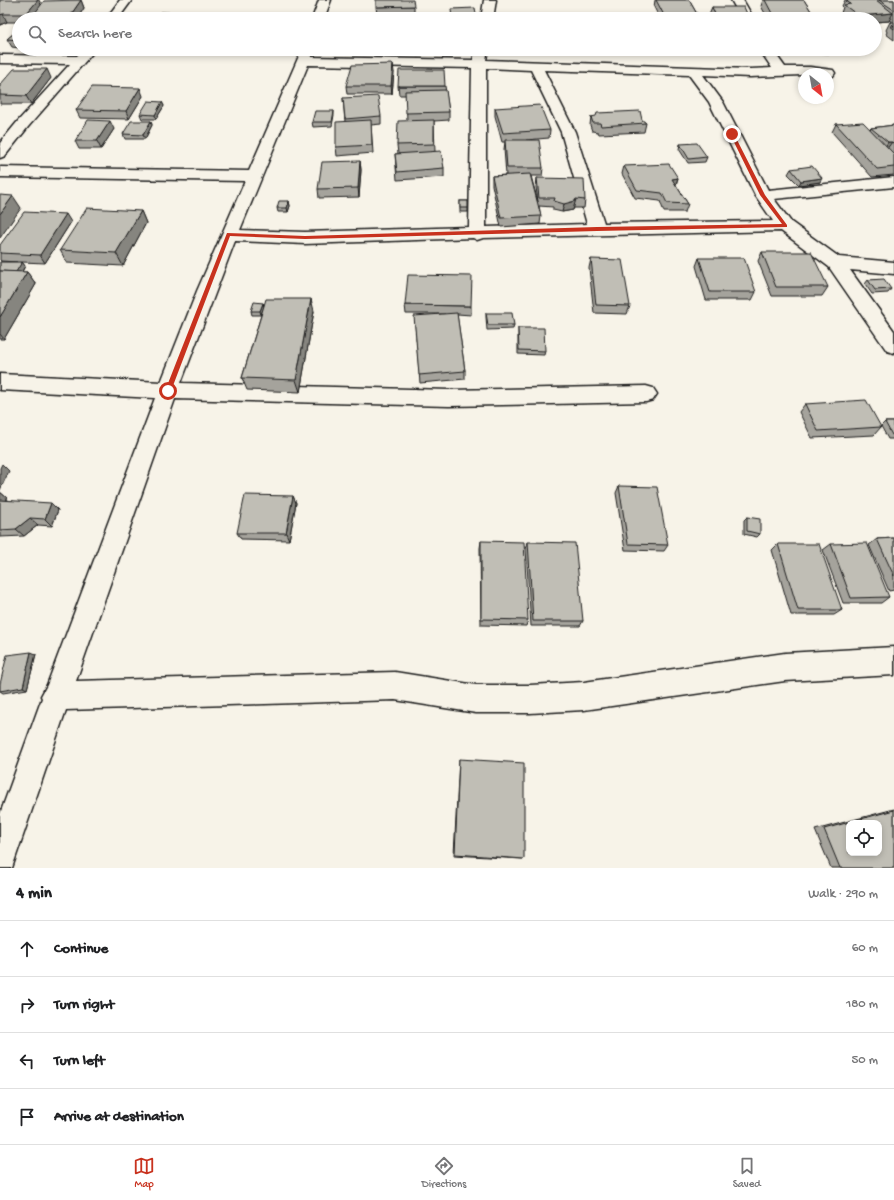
<!DOCTYPE html>
<meta charset="utf-8">
<style>
:root{--surface:#fff;--page:#f2f2f2;--text:#202124;--muted:#757577;--line:#e0e0e0;--accent:#c8321e}
body{margin:0;font-family:"Gochi Hand",sans-serif;background:var(--page);color:var(--text)}
.controls{position:absolute;right:12px;bottom:12px;display:grid;overflow:hidden;border-radius:8px;box-shadow:0 2px 6px #0003}
.controls button{width:36px;height:36px;display:grid;place-items:center;padding:0;border:0;border-bottom:1px solid var(--line);background:var(--surface);color:var(--text);font:20px sans-serif}
.compass{position:absolute;left:798px;top:68px;width:36px;height:36px;border-radius:50%;background:var(--surface);box-shadow:0 2px 6px #0003;rotate:149deg}
.stop{position:absolute;width:12px;height:12px;margin:-9px;border:3px solid #c8321e;border-radius:50%;background:#fff}
.stop.end{background:#c8321e;border-color:#fff;box-shadow:0 1px 4px #0008}
.list{margin:0;padding:0;list-style:none}
h2{display:flex;justify-content:space-between;align-items:center;height:52px;margin:0;padding:0 16px;font-size:17px}
h2 small{font-size:13px;font-weight:400;color:var(--muted)}
.list li{display:grid;grid-template-columns:26px 1fr auto;gap:12px;align-items:center;box-sizing:border-box;height:56px;padding:0 16px;border-top:1px solid var(--line)}
.list b{display:block;font-size:15px;white-space:nowrap}
.list em{font-size:13px;font-style:normal;color:var(--muted)}
.icon{flex:none;width:22px;height:22px;fill:none;stroke:currentColor;stroke-width:2;stroke-linecap:round;stroke-linejoin:round}
.map{position:relative;flex:none;width:894px;height:868px;overflow:hidden}
.search{position:absolute;background:var(--surface);box-shadow:0 2px 6px #0003;left:12px;right:12px;top:12px;height:44px;display:flex;align-items:center;gap:10px;box-sizing:border-box;padding:0 14px;border-radius:22px;color:var(--muted);font-size:15px}
.sheet{height:276px;background:var(--surface)}
nav{display:flex;justify-content:space-around;align-items:center;box-sizing:border-box;height:56px;border-top:1px solid var(--line);background:var(--surface);font-size:11px;color:var(--muted)}
nav a{display:grid;justify-items:center;gap:2px}
nav .on{color:var(--accent)}
.map>svg:first-child{display:block}
.lines{fill:none;stroke-linecap:round;stroke-linejoin:round}
.street-casing{stroke:#1c1c1c;stroke-width:3}
.street{fill:#f7f3e8;fill-rule:evenodd}
.wall{fill:#a5a39c;stroke:#1c1c1c}
.shaded-wall{fill:#86857f;stroke:#1c1c1c}
.building{fill:#c0beb5;stroke:#1c1c1c;fill-rule:evenodd}
.route{fill:#c8321e}
</style>
<div class="map">
<svg width="894" height="868" viewBox="0 0 894 868">
<rect width="100%" height="100%" fill="#f7f3e8"/>
<filter id="ink" filterUnits="userSpaceOnUse"><feTurbulence type="fractalNoise" baseFrequency=".025" numOctaves="2"/><feDisplacementMap in="SourceGraphic" scale="8" xChannelSelector="R" yChannelSelector="G"/><feConvolveMatrix kernelMatrix="1 2 1 2 8 2 1 2 1" color-interpolation-filters="sRGB"/></filter>
<g filter="url(#ink)">
<g class="lines">
<g class="street-casing">
<g id="street">
<polygon points="120,0 132,0 118,19 106,19"/>
<polygon points="319,0 331,0 324,19 312,19"/>
<polygon points="484,0 496,0 493,19 481,19"/>
<polygon points="731,0 743,0 754,19 742,19"/>
<polygon points="83,49 96,49 28,127 5,156 0,158 0,143 18,121 70,64 0,63 0,55 77,56"/>
<path d="M302,49H314L311,57L473,60L476,49H488L486,60L750,69L772,68L759,49H772L785,67H810L833,70L835,73L833,76L828,77V74L750,77L703,75L723,102L768,190L894,177V187L774,199L791,222L839,257L894,262V274L850,270L894,331V353L887,351L829,267L781,231L483,238L477,240L473,238L305,244L235,241L181,383L449,390L646,386L653,388L657,394L653,400L646,402L449,406L175,399L76,681L395,672L476,685H530L584,682L785,653L894,647V675L785,681L584,710L530,713H476L395,700L66,710L12,868H0V814L42,698L41,696L47,685L155,398L0,390V374L161,382L197,291L245,181L0,177V167L249,171ZM308,65L472,68L469,227L305,232L240,230ZM486,68L531,70L561,132L587,224L486,227ZM544,70L689,75L709,102L755,195L773,221L604,223L575,132Z"/>
</g>
</g>
<use href="#street" class="street"/>
</g>
<g class="wall">
<polygon points="0,0 41,5 81,0 84,8 77,19 19,19 19,22 7,22 0,25"/>
<polygon points="655,0 689,0 697,14 708,19 660,19 654,7"/>
<polygon points="763,0 804,0 816,19 768,19 761,6"/>
<polygon points="845,0 894,0 894,40 886,34 887,32 886,30 892,18 890,18 889,21 875,22 875,19 848,19 841,13 843,7 842,6"/>
<polygon points="414,6 414,14 377,15 376,7"/>
<polygon points="712,7 748,16 747,19 711,19 709,14"/>
<polygon points="19,29 19,48 12,47 7,39"/>
<polygon points="49,49 73,49 72,51 51,52"/>
<polygon points="806,49 837,49 835,54 808,53"/>
<polygon points="394,72 392,94 347,94 346,86"/>
<polygon points="51,78 31,104 0,104 0,85"/>
<polygon points="398,86 445,86 449,112 449,120 434,121 435,152 444,168 444,177 397,180 395,154 398,154 397,145 407,121 406,95 399,95"/>
<polygon points="143,96 129,119 80,118 76,110"/>
<polygon points="343,98 381,116 381,124 371,125 373,153 337,156 336,147 345,122"/>
<polygon points="162,102 164,106 156,119 142,119 140,114"/>
<polygon points="495,108 550,130 549,138 526,140 543,168 542,176 531,176 538,202 536,187 537,178 585,200 584,208 574,208 573,210 562,212 553,210 553,207 539,206 541,216 540,224 501,227 492,185 492,176 506,175 504,149 505,142 502,142 495,116"/>
<polygon points="334,111 334,115 332,126 313,127 312,122"/>
<polygon points="591,117 642,120 646,123 644,132 599,134 598,132 592,131 590,125"/>
<polygon points="151,121 152,125 145,139 125,139 123,134"/>
<polygon points="836,124 870,129 871,128 894,125 894,175 872,177 832,132"/>
<polygon points="114,129 101,149 79,149 75,141"/>
<polygon points="680,144 707,157 705,162 688,163 679,149"/>
<polygon points="360,161 361,170 359,197 319,198 318,189"/>
<polygon points="624,166 678,178 676,185 688,204 685,212 664,212 660,201 635,198 622,174"/>
<polygon points="791,169 820,182 799,185 788,174"/>
<polygon points="289,201 290,206 288,212 278,212 277,208"/>
<rect x="460" y="201" width="8" height="11"/>
<polygon points="141,211 146,223 123,266 67,263 60,250"/>
<polygon points="71,222 45,263 22,262 25,266 22,272 27,272 36,284 4,339 0,339 0,262 17,262 1,261 0,260 0,245"/>
<polygon points="762,252 828,287 822,296 772,296 758,261"/>
<polygon points="699,258 756,292 752,300 706,300 696,266"/>
<polygon points="591,259 630,306 627,314 594,313 589,268"/>
<polygon points="868,280 891,289 888,293 872,294 865,284"/>
<polygon points="263,303 264,306 314,311 300,392 247,390 242,378 262,312 261,315 252,315 251,311"/>
<polygon points="405,305 471,306 471,315 457,314 465,371 465,379 420,383 415,325 445,314 406,314"/>
<polygon points="486,313 514,325 513,329 487,330 486,317"/>
<polygon points="518,328 545,351 544,355 518,354"/>
<polygon points="805,404 881,427 874,435 812,438 799,412"/>
<polygon points="885,422 894,422 894,439 888,439 881,426"/>
<polygon points="619,486 668,545 664,551 625,550 616,493"/>
<polygon points="0,492 7,498 7,500 58,510 52,526 38,525 24,536 0,537"/>
<polygon points="293,496 296,503 289,540 241,539 237,533"/>
<polygon points="747,517 760,534 757,537 744,534 744,520"/>
<polygon points="894,538 894,590 889,591 869,545 877,539"/>
<polygon points="481,541 528,620 526,626 481,625 480,548"/>
<polygon points="528,542 583,621 580,626 531,626 526,549"/>
<polygon points="778,544 842,610 834,615 791,615 772,550"/>
<polygon points="831,544 889,597 881,603 843,603 823,550"/>
<polygon points="36,654 27,689 3,693 0,691 0,684"/>
<polygon points="459,759 524,859 522,859 454,855"/>
<polygon points="894,809 894,868 831,868 815,830"/>
</g>
<g class="shaded-wall">
<polygon points="38,0 39,0 42,7 32,17 33,19 29,19 26,14"/>
<polygon points="81,0 84,8 77,19 71,19 70,16"/>
<polygon points="893,13 889,21 875,22 875,19 857,19 859,16"/>
<polygon points="3,14 7,22 0,25 0,15"/>
<polygon points="207,14 208,19 203,19"/>
<polygon points="393,64 394,72 392,94 391,86"/>
<polygon points="47,69 51,78 31,104 26,96"/>
<polygon points="140,88 143,96 129,119 126,111"/>
<polygon points="162,102 164,106 156,119 155,115"/>
<polygon points="110,121 114,129 101,149 97,141"/>
<polygon points="151,121 152,125 145,139 143,135"/>
<polygon points="888,142 892,142 886,150 883,151"/>
<polygon points="360,161 361,170 359,197 358,188"/>
<polygon points="678,178 675,186 672,179"/>
<polygon points="822,178 820,182 799,185 801,181"/>
<polygon points="13,196 21,208 0,238 0,214"/>
<polygon points="576,199 573,210 562,212 564,204"/>
<polygon points="289,201 290,206 288,212 287,208"/>
<polygon points="141,211 146,223 123,266 116,253"/>
<polygon points="66,214 71,222 45,263 40,255"/>
<polygon points="22,262 25,266 18,278 14,274"/>
<polygon points="27,272 36,284 4,339 0,334 0,317"/>
<polygon points="311,299 314,311 300,392 296,380"/>
<polygon points="263,303 264,307 261,315 260,311"/>
<polygon points="2,464 9,471 0,490 0,468"/>
<polygon points="0,492 7,498 6,506 0,501"/>
<polygon points="293,496 296,503 289,540 286,533"/>
<polygon points="51,503 58,510 52,526 45,519"/>
<polygon points="30,518 38,525 24,536 16,529"/>
<polygon points="31,652 36,654 27,689 23,687"/>
</g>
<g class="building">
<polygon points="0,0 38,0 26,14 3,14 0,15"/>
<polygon points="81,0 70,16 32,17 44,1"/>
<polygon points="376,0 413,0 414,6 376,7"/>
<polygon points="656,0 689,0 697,14 705,14 708,19 666,19"/>
<polygon points="765,0 804,0 816,19 775,19"/>
<polygon points="848,0 876,0 893,13 859,16 844,5 851,4 846,1 849,0"/>
<polygon points="879,0 894,0 894,10"/>
<polygon points="712,7 744,7 748,16 744,16 745,19 717,19"/>
<polygon points="475,8 477,19 452,19 451,9"/>
<polygon points="161,12 207,14 203,19 157,19"/>
<polygon points="349,14 363,14 363,19 348,19"/>
<polygon points="890,22 894,22 894,26"/>
<polygon points="890,26 894,26 894,29"/>
<polygon points="19,29 19,40 7,39"/>
<polygon points="393,64 391,86 346,86 352,65"/>
<polygon points="14,69 47,69 26,96 0,95 0,85"/>
<polygon points="399,70 444,70 445,86 398,86"/>
<polygon points="92,87 140,88 126,111 76,110"/>
<polygon points="446,90 449,112 406,113 405,91"/>
<polygon points="378,96 381,116 345,119 343,98"/>
<polygon points="148,101 162,102 155,115 140,114"/>
<polygon points="540,105 550,130 503,133 495,108"/>
<polygon points="315,111 334,111 332,122 312,122"/>
<polygon points="640,111 642,120 646,123 601,126 600,123 593,123 591,117 596,116 597,113"/>
<polygon points="88,120 110,121 97,141 75,141"/>
<polygon points="371,120 372,145 336,147 336,122"/>
<polygon points="434,120 434,144 397,145 398,121"/>
<polygon points="131,121 151,121 143,135 123,134"/>
<polygon points="863,122 894,154 894,167 877,169 836,124"/>
<polygon points="894,125 894,144 892,142 888,142 871,128"/>
<polygon points="505,140 539,140 543,168 507,168"/>
<polygon points="697,143 707,157 689,159 680,144"/>
<polygon points="441,151 444,168 397,172 395,154"/>
<polygon points="360,161 358,188 318,189 322,162"/>
<polygon points="669,164 678,178 672,179 688,204 667,203 662,193 637,190 624,166"/>
<polygon points="812,166 822,178 801,181 791,169"/>
<polygon points="530,174 541,216 501,218 492,176"/>
<polygon points="537,178 584,179 585,200 576,199 575,201 564,204 554,201 555,198 539,198"/>
<polygon points="0,195 13,196 0,214"/>
<polygon points="279,201 289,201 287,208 277,208"/>
<rect x="460" y="201" width="8" height="7"/>
<polygon points="87,208 141,211 116,253 60,250"/>
<polygon points="24,212 66,214 40,255 0,253 0,245"/>
<polygon points="762,252 811,252 828,287 776,287"/>
<polygon points="699,258 744,258 756,292 710,292"/>
<polygon points="591,259 622,260 630,306 596,305"/>
<polygon points="0,262 22,262 16,272 0,271"/>
<polygon points="0,271 27,272 0,317"/>
<polygon points="408,275 472,276 471,306 405,305"/>
<polygon points="884,279 891,289 875,290 868,280"/>
<polygon points="266,299 311,299 296,380 242,378"/>
<polygon points="254,302 263,303 260,311 251,311"/>
<polygon points="457,313 465,371 419,375 414,316"/>
<polygon points="486,313 512,313 514,325 488,325"/>
<polygon points="518,328 544,328 545,351 519,350"/>
<polygon points="866,400 881,427 818,431 805,404"/>
<polygon points="885,422 894,422 894,435 892,435"/>
<polygon points="619,486 657,487 668,545 628,544"/>
<polygon points="245,495 293,496 286,533 237,533"/>
<polygon points="0,500 51,503 45,519 30,518 16,529 0,530"/>
<polygon points="747,517 760,519 760,534 747,531"/>
<polygon points="894,538 894,576 877,539"/>
<polygon points="481,541 524,542 528,620 481,619"/>
<polygon points="528,542 575,543 583,621 533,621"/>
<polygon points="867,543 889,597 851,598 831,544"/>
<polygon points="778,544 819,544 842,610 798,610"/>
<polygon points="31,652 23,687 0,691 0,684 7,655"/>
<polygon points="459,759 524,763 524,859 455,854"/>
<path d="M894,810V868H840L824,829ZM849,823H879V853H849Z"/>
</g>
</g>
<polygon class="route" points="732,132 734,134 765,195 787,225 787,227 597,231 305,239 230,236 171,391 168,393 165,391 227,233 305,236 597,227 782,224 760,195 730,134"/>
</svg>
<div class="controls">
<button><svg class="icon" aria-label="locate" viewBox="0 0 24 24"><circle cx="12" cy="12" r="6"/><path d="M12 2v4M12 18v4M2 12h4M18 12h4"/></svg></button>
</div>
<svg class="compass" viewBox="-18 -18 36 36"><path d="M0-13l5 13h-10z" fill="#e53935"/><path d="M0 13l5-13h-10z" fill="#757577"/></svg>
<div class="stop" style="left:168px;top:391px"></div>
<div class="stop end" style="left:732px;top:134px"></div>
<div class="search"><svg class="icon" aria-label="search" viewBox="0 0 24 24"><circle cx="10" cy="10" r="6"/><path d="M15 15l6 6"/></svg>Search here</div>
</div>
<section class="sheet">
<h2>4 min<small>Walk · 290 m</small></h2>
<ul class="list">
<li><svg class="icon" aria-label="ahead" viewBox="0 0 24 24"><path d="M12 20V5M6 11l6-6 6 6"/></svg><div><b>Continue</b></div><em>60 m</em></li>
<li><svg class="icon" aria-label="right" viewBox="0 0 24 24"><path d="M7 20v-9h11M14 6l5 5-5 5"/></svg><div><b>Turn right</b></div><em>180 m</em></li>
<li><svg class="icon" aria-label="left" viewBox="0 0 24 24"><path d="M17 20v-9H6M10 6l-5 5 5 5"/></svg><div><b>Turn left</b></div><em>50 m</em></li>
<li><svg class="icon" aria-label="arrive" viewBox="0 0 24 24"><path d="M6 21V4h12l-3 4 3 4H6"/></svg><div><b>Arrive at destination</b></div></li>
</ul>
</section>
<nav>
<a class="on"><svg class="icon" aria-label="map" viewBox="0 0 24 24"><path d="M3 6l6-2 6 2 6-2v14l-6 2-6-2-6 2zM9 4v14M15 6v14"/></svg>Map</a>
<a><svg class="icon" aria-label="directions" viewBox="0 0 24 24"><path d="M12 3l9 9-9 9-9-9zM9 14v-3h6M13 9l2 2-2 2"/></svg>Directions</a>
<a><svg class="icon" aria-label="saved" viewBox="0 0 24 24"><path d="M7 4h10v16l-5-4-5 4z"/></svg>Saved</a>
</nav>
